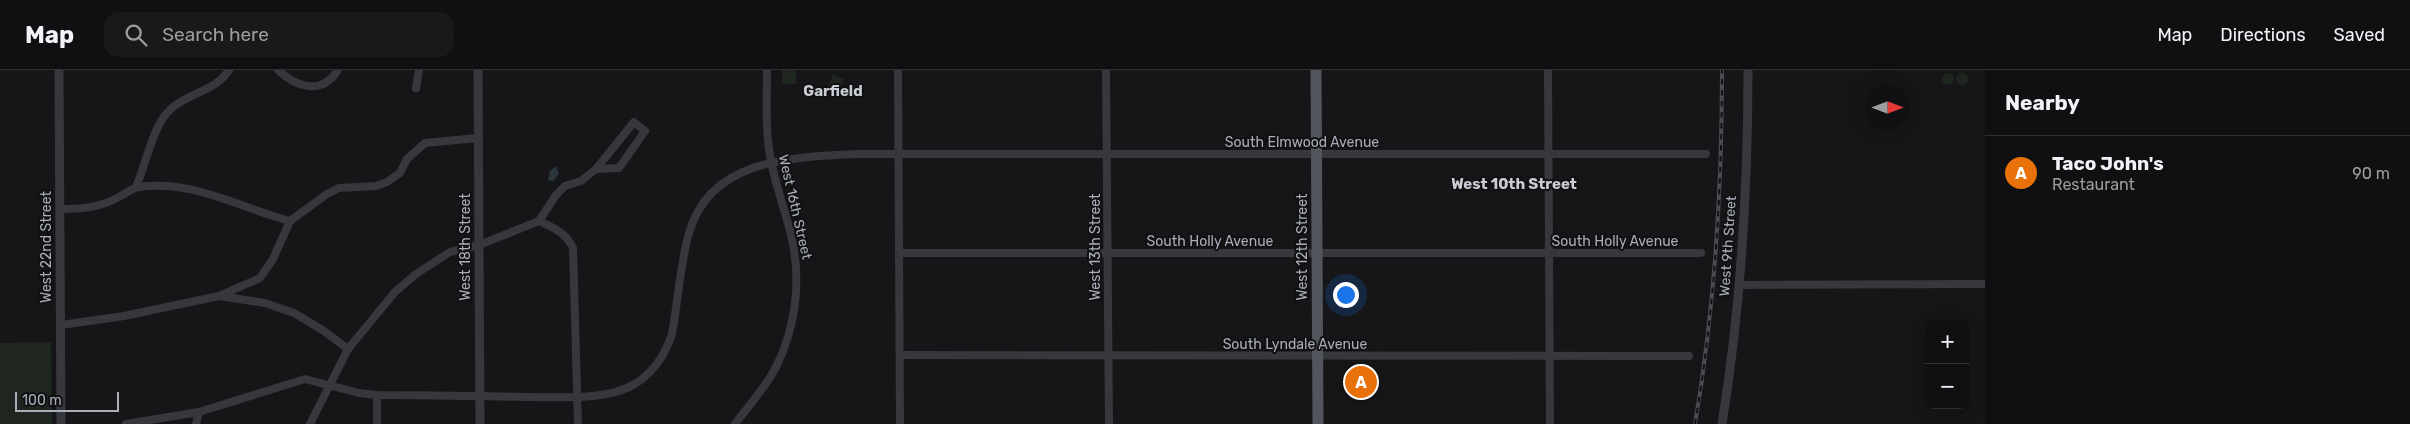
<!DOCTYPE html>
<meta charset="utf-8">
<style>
:root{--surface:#101012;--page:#19191b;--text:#f1f3f6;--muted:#9c9d9f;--line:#303032;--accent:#f2b134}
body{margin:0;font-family:Rubik,sans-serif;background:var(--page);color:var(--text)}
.controls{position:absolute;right:15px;bottom:15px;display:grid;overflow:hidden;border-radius:10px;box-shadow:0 5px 20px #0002}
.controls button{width:45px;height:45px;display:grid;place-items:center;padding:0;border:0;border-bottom:1px solid var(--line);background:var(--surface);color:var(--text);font:25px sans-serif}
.compass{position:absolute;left:1865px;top:15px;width:45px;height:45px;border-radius:50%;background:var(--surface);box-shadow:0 5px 20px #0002;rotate:90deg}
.scale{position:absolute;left:15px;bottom:12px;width:104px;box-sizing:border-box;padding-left:5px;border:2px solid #a8adb8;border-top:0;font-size:14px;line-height:18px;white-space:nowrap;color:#a8adb8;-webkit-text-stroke:4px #111113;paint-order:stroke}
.you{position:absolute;left:1345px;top:224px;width:18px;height:18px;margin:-12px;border:4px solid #fff;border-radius:50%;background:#1a73e8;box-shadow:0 0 0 8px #1a73e833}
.badge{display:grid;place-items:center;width:32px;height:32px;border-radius:50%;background:var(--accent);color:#fff;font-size:16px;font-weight:700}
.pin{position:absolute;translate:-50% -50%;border:2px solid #fff;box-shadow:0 1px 5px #0006}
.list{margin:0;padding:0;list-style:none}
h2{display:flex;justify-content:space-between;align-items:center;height:65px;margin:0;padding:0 20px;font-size:21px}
h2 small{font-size:16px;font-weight:400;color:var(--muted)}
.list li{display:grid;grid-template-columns:32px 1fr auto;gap:15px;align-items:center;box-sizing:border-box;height:75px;padding:0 20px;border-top:1px solid var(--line)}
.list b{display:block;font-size:19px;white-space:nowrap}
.list p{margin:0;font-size:16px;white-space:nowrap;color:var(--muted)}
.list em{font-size:16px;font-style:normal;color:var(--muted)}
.icon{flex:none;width:28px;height:28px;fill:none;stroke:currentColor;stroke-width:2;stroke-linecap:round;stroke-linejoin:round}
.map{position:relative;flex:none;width:1985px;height:354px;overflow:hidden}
header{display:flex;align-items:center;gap:30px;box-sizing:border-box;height:70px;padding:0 25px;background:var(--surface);border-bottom:1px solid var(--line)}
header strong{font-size:24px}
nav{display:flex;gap:28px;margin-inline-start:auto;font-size:18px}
.search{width:350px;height:45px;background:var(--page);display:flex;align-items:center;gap:12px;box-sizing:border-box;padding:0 18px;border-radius:15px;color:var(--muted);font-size:19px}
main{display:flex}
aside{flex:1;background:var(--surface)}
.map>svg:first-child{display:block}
.green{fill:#1e261f}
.water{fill:url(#water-ripples)}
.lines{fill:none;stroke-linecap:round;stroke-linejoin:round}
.minor{stroke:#37383d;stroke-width:8}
.tertiary{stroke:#37383d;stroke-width:9}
.primary{stroke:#53555c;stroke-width:11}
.rail-casing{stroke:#4a4c52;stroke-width:4}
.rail{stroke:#111113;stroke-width:2;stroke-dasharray:5.5;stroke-linecap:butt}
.labels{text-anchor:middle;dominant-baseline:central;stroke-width:4;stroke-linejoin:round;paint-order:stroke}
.street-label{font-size:14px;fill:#a8adb8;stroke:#111113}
.neighbourhood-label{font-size:15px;font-weight:bold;fill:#c9ccd4;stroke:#111113}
</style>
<header>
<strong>Map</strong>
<div class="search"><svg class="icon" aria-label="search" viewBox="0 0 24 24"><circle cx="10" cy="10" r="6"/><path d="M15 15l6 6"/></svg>Search here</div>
<nav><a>Map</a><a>Directions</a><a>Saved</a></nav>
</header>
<main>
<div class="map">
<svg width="1985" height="354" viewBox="0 0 1985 354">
<defs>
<pattern id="water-ripples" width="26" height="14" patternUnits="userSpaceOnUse" patternTransform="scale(1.25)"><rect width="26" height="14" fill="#2c353c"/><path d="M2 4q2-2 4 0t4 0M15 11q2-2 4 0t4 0" fill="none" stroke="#485056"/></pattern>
</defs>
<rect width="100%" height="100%" fill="#161618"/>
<g class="green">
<rect x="782" y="0" width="14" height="14"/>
<circle cx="1948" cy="9" r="6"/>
<circle cx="1962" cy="9" r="6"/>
<polygon points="833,4 844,9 839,26 827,20"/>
<polygon points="51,272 52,354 0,354 0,273"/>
</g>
<polygon class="water" points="556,96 559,104 553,111 548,110 550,101"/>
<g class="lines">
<g class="minor">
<path d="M278,0C296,17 322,26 338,0"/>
<polyline points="898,0 900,354"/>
<polyline points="1106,0 1109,354"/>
<polyline points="1548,0 1550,354"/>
<polyline points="416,18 419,0"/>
<path d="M136,117C145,96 153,58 167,43C184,23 216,22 229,0"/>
<path d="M60,139C81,139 99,138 119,127C125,124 132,118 139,117C192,109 240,138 290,151"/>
<polyline points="539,151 556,125 565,116 581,111 596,99 634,52 645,61 619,98 596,99"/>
<polyline points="899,183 1701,183"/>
<polyline points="1739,215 1985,214"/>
<polyline points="219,226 260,208 273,189 290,151 327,124 339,118 376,116 387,112 400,103 407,89 425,73 478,68"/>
<polyline points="61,255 124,246 219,226 265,233 294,243 324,261 348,279"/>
<polyline points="900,285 1689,286"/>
<path d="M126,354L199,342L305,309L359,323L377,325C428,325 478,326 529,327C559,327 600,330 627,318C650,308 665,286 672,264C678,231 680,195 689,163C710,88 794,87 858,84H1706"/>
<polyline points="196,354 199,342"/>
<path d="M310,354L348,279L395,222L416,204L450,182L479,175L539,151C554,158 565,162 573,178L578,354"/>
<polyline points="377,354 377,325"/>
<path d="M735,354C749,335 767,316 777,295C796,256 801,211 792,169C786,143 776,117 771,91C765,61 767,31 767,0"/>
</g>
<g class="tertiary">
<polyline points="59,0 61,354"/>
<polyline points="478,0 480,354"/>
<path d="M1722,354C1741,237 1748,119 1748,0"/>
</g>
<polyline class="primary" points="1316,0 1318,354"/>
<g class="rail-casing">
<path id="rail" d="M1695,354C1715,237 1722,119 1722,0"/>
</g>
<use href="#rail" class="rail"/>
</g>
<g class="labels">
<g class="street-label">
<text x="1302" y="72">South Elmwood Avenue</text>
<text transform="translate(795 137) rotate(77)">West 16th Street</text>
<text x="1210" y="171">South Holly Avenue</text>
<text x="1615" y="171">South Holly Avenue</text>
<text transform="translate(1728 176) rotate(-86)">West 9th Street</text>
<text transform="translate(46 177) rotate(-90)">West 22nd Street</text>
<text transform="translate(465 177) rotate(-90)">West 18th Street</text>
<text transform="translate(1095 177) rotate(-90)">West 13th Street</text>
<text transform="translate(1302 177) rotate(-90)">West 12th Street</text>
<text x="1295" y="274">South Lyndale Avenue</text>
</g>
<g class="neighbourhood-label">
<text x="833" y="21">Garfield</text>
<text x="1514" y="114">West 10th Street</text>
</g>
</g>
</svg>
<div class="controls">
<button>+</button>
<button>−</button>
</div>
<svg class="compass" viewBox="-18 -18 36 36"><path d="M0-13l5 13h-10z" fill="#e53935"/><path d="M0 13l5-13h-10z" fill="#9c9d9f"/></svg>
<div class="scale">100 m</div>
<div class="you"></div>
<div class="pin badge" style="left:1361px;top:312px;background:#e8710a">A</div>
</div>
<aside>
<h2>Nearby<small></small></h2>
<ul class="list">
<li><span class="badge" style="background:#e8710a">A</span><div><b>Taco John's</b><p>Restaurant</p></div><em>90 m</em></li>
</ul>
</aside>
</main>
